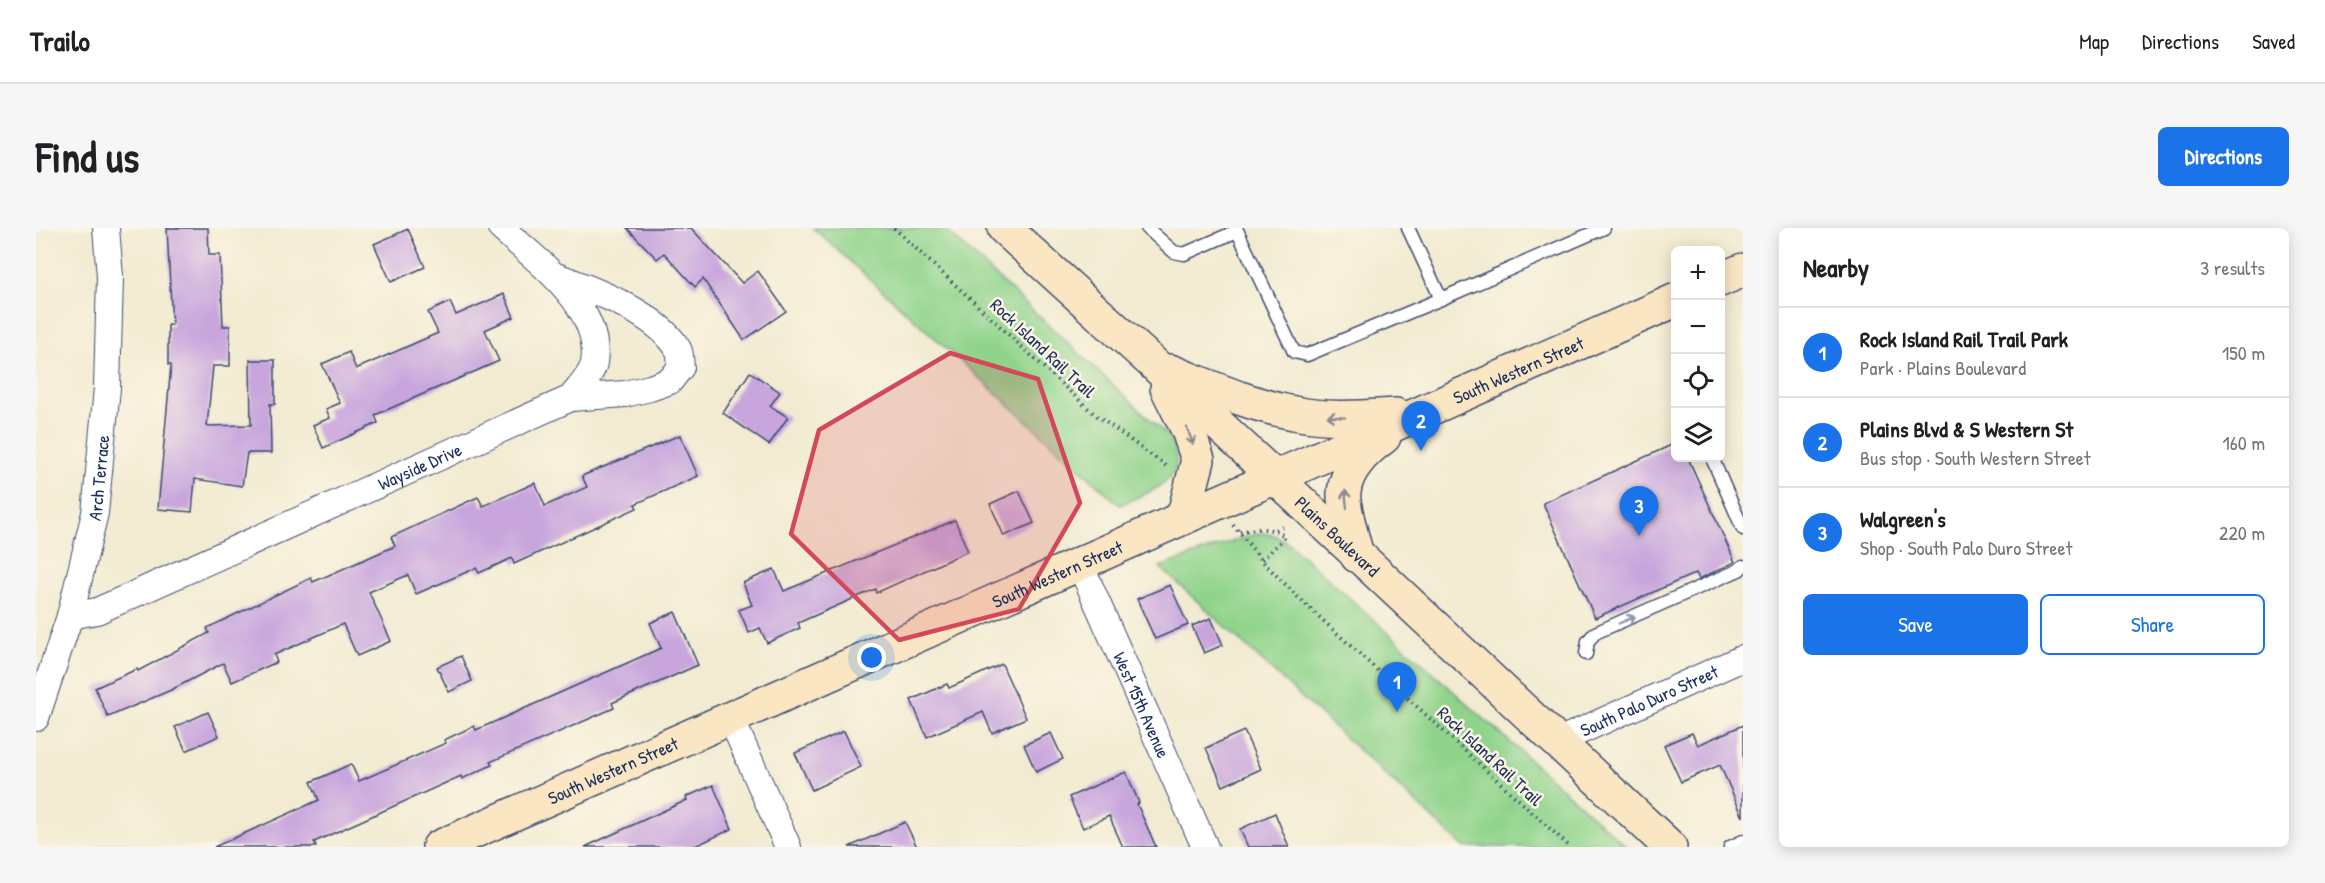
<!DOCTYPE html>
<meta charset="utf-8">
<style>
:root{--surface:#fff;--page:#f6f6f6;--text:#202124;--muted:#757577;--line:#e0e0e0;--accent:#1a73e8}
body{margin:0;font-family:"Patrick Hand",sans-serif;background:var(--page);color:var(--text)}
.controls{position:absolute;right:18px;top:18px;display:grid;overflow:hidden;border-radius:9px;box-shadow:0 3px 15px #0003}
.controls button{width:54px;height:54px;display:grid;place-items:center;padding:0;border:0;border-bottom:2px solid var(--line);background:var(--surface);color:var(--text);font:30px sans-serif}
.you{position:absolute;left:836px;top:430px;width:21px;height:21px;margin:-15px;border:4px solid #fff;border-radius:50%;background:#1a73e8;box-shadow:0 0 0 9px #1a73e833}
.badge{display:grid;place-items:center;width:39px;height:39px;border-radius:50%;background:var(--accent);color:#fff;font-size:20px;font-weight:700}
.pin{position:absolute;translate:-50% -50px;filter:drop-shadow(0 2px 3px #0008)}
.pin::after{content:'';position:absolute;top:32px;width:21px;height:18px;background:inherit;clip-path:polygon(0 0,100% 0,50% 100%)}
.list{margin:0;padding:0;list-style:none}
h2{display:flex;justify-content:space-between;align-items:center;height:78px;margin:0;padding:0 24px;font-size:26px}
h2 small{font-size:20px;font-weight:400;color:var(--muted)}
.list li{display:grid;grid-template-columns:39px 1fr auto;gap:18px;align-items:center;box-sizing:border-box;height:90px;padding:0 24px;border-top:2px solid var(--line)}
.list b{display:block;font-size:22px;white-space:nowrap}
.list p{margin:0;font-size:20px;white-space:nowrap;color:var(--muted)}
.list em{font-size:20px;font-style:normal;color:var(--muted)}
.actions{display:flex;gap:12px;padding:18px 24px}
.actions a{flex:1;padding:14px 0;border:2px solid var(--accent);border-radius:9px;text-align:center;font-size:21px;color:var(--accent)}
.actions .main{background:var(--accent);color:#fff}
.icon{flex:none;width:33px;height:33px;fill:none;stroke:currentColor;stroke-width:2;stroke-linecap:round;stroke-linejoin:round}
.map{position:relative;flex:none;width:1707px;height:619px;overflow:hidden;border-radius:9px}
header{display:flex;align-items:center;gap:36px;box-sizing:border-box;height:84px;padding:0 30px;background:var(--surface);border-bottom:2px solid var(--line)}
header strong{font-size:28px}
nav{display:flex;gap:33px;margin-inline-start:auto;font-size:21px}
.intro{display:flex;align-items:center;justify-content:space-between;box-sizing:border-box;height:144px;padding:0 36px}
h1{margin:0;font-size:42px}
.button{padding:15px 27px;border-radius:9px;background:var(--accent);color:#fff;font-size:21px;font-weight:700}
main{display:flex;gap:36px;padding:0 36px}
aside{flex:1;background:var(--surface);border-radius:9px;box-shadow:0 3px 15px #0003}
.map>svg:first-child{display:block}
.green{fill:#90d48c;stroke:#568275;stroke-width:1.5}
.building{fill:#c8a6dd}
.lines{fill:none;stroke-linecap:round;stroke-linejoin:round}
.lane-casing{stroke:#3b4b6f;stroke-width:15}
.street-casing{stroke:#3b4b6f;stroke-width:28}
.secondary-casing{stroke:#3b4b6f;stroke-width:36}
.path{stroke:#3b4b6f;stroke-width:4;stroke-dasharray:1.5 4.5;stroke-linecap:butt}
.lane{stroke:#fff;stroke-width:12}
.street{stroke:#fff;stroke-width:26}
.secondary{stroke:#fbe6c4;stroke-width:33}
.oneway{stroke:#8b8a91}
.oneway2{stroke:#8d97ae}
.marked{fill:#d1495b;fill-opacity:0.2;stroke:#d1495b;stroke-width:4.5;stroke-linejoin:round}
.labels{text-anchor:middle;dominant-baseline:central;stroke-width:5;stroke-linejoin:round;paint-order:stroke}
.street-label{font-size:18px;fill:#1b2f5e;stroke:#fcf5e5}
</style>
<header>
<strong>Trailo</strong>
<nav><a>Map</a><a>Directions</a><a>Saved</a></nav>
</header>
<div class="intro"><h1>Find us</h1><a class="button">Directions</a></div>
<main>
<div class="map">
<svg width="1707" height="619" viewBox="0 0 1707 619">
<rect width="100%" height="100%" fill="#fcf5e5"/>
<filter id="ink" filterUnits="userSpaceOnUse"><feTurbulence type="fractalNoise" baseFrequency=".0167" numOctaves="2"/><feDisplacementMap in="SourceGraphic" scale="12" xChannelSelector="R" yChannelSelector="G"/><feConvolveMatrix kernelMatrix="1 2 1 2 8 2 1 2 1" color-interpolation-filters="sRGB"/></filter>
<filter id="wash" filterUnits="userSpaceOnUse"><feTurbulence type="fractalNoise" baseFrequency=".008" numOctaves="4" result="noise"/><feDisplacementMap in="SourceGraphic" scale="24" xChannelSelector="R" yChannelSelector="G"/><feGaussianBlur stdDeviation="1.35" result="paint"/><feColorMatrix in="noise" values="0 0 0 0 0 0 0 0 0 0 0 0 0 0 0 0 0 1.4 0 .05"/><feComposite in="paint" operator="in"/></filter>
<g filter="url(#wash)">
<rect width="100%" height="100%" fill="#f2ebd2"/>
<g class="green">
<path d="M777,0H908L1133,209C1157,253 1116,262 1084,277Z"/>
<polygon points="1224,305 1238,307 1251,314 1591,619 1428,619 1124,339 1200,312"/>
</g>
<g id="blocks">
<g class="building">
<polygon points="131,0 172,0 173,27 184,27 187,98 194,98 194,138 177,138 171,198 215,197 214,132 239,132 239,176 234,176 235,225 211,225 206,258 159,251 156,284 122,281 135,137 132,137 132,97 136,97"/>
<polygon points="591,0 655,0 706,55 722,43 750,83 708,112 667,51 659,59 628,25 621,31"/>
<polygon points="372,1 389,39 355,54 338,16"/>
<polygon points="468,66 478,89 449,102 463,133 339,187 342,195 287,220 277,197 294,190 290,181 304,175 286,136 313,124 320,141 402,105 392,84 414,74 420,87"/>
<polygon points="714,144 744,164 734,178 752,189 733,217 687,185"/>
<polygon points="644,207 662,248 599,276 601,280 478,336 476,330 443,345 440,340 380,366 372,347 333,364 355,413 321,428 307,396 238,427 241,434 196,454 187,435 135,462 72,489 59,460 101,441 102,443 173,405 171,400 275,350 277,354 359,318 355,309 442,269 447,278 499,255 509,278 551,259 546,248"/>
<polygon points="1640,215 1640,230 1652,230 1699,334 1663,351 1660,345 1559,390 1507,275"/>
<polygon points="983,263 998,295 968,308 954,276"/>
<polygon points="919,292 932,323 840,365 839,361 762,395 764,400 731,415 724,400 713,405 703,382 716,377 707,355 738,341 748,363"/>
<polygon points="1134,357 1152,397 1119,411 1101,371"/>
<polygon points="639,384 662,437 576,475 578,480 454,534 456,537 426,551 425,548 278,614 280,619 178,619 283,572 275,554 315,536 323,553 410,515 408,512 438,498 440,502 625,420 614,395"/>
<polygon points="1175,390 1187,417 1168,425 1156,398"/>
<polygon points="425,428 436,453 413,464 401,439"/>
<polygon points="966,436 990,490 956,505 947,484 891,509 875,472 911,456 913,460"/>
<polygon points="172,484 183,508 150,523 139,499"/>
<polygon points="1707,497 1707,589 1684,537 1645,554 1628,517 1656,505 1662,517"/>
<polygon points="808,503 825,539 776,562 759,525"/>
<polygon points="1208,503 1225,541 1187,558 1170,520"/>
<polygon points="1015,505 1027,531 1000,544 988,517"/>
<polygon points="1090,544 1103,575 1101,576 1120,619 1087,619 1073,588 1047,600 1033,569"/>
<polygon points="677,557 696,601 657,619 549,619 651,572 650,569"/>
<polygon points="1239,585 1253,619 1212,619 1204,601"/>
<polygon points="869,594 881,619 813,619"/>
</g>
</g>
</g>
<g filter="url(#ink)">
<use href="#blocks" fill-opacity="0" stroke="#3b4b6f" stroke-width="1.5"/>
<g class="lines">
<g class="lane-casing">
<g id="lane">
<polyline points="1111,0 1138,24 1148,26 1201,3"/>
<polyline points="1200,0 1258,124 1271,127 1405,71"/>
<polyline points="1372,0 1405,71 1568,0"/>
<polyline points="1676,230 1707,301"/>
<polyline points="1550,426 1552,413 1559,405 1703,342 1707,338"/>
<polyline points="1694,619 1707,613"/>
</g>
</g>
<g class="street-casing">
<g id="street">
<path d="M520,48C556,61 622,86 642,121C645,125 644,133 645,139L634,153L614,160L589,166L535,170"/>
<path id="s1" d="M1043,334L1169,619"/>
<path id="s2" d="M34,388L61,383L535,170C542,161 556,146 558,135C567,79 501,33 465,0"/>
<polyline points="694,488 752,619"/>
<path id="s3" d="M0,490L34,388L59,285L71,160L74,49L70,0"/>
<path id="s4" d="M1520,514L1707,430"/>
</g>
</g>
<g class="secondary-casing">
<g id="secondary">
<path id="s5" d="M968,0L1119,137L1634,619"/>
<polyline points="1684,52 1707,42"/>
<path d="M1134,143C1175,159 1215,177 1258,185C1291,192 1327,189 1360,187"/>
<polyline points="1131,160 1152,202 1162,232 1147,290"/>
<path d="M1321,328C1318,315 1306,274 1308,264C1310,241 1331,221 1348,209"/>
<path id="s6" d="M403,619L1640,72"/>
</g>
</g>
<g class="path">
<polyline points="858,0 1057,185 1133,240"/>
<polyline points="1197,297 1229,336 1268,375 1534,619"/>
<polyline points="1240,302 1250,298"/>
<path d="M1204,304C1220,300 1236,298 1249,309L1226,332"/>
</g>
<use href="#lane" class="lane"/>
<use href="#street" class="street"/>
<use href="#secondary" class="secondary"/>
</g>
<defs><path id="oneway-shaft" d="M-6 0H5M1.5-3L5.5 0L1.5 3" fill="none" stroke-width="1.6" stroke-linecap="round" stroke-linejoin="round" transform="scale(1.5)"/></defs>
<g class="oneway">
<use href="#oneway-shaft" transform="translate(1300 189) rotate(-176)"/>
<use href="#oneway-shaft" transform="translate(1154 208) rotate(70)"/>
<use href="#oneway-shaft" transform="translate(1310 271) rotate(-96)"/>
</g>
<use class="oneway2" href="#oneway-shaft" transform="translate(1591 392) rotate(-23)"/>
</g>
<path class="marked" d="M914,125L1002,151L1044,275L983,381L863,412L755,306L783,202Z"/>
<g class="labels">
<g class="street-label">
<text transform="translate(1007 120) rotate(43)">Rock Island Rail Trail</text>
<text stroke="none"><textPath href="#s6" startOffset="1180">South Western Street</textPath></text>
<text stroke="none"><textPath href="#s2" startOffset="381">Wayside Drive</textPath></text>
<text stroke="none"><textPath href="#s3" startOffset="249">Arch Terrace</textPath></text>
<text stroke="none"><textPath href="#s5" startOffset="454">Plains Boulevard</textPath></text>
<text stroke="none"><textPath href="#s6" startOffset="676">South Western Street</textPath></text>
<text stroke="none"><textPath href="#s4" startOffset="102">South Palo Duro Street</textPath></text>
<text stroke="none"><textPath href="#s1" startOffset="156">West 15th Avenue</textPath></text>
<text transform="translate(1454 528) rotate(43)">Rock Island Rail Trail</text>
<text stroke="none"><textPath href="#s6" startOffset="190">South Western Street</textPath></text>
</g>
</g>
</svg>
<div class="controls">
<button>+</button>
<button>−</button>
<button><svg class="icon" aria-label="locate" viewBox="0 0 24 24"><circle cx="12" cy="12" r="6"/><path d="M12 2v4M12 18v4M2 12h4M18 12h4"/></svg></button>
<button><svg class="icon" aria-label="layers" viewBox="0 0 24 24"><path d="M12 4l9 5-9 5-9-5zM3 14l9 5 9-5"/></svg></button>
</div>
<div class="you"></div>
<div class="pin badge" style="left:1361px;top:484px">1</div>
<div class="pin badge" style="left:1385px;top:223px">2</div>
<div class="pin badge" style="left:1603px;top:308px">3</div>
</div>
<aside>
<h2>Nearby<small>3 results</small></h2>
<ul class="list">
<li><span class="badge">1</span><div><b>Rock Island Rail Trail Park</b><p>Park · Plains Boulevard</p></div><em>150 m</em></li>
<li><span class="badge">2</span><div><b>Plains Blvd &amp; S Western St</b><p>Bus stop · South Western Street</p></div><em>160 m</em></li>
<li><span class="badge">3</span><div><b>Walgreen's</b><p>Shop · South Palo Duro Street</p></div><em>220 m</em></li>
</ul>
<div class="actions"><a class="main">Save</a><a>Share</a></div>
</aside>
</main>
